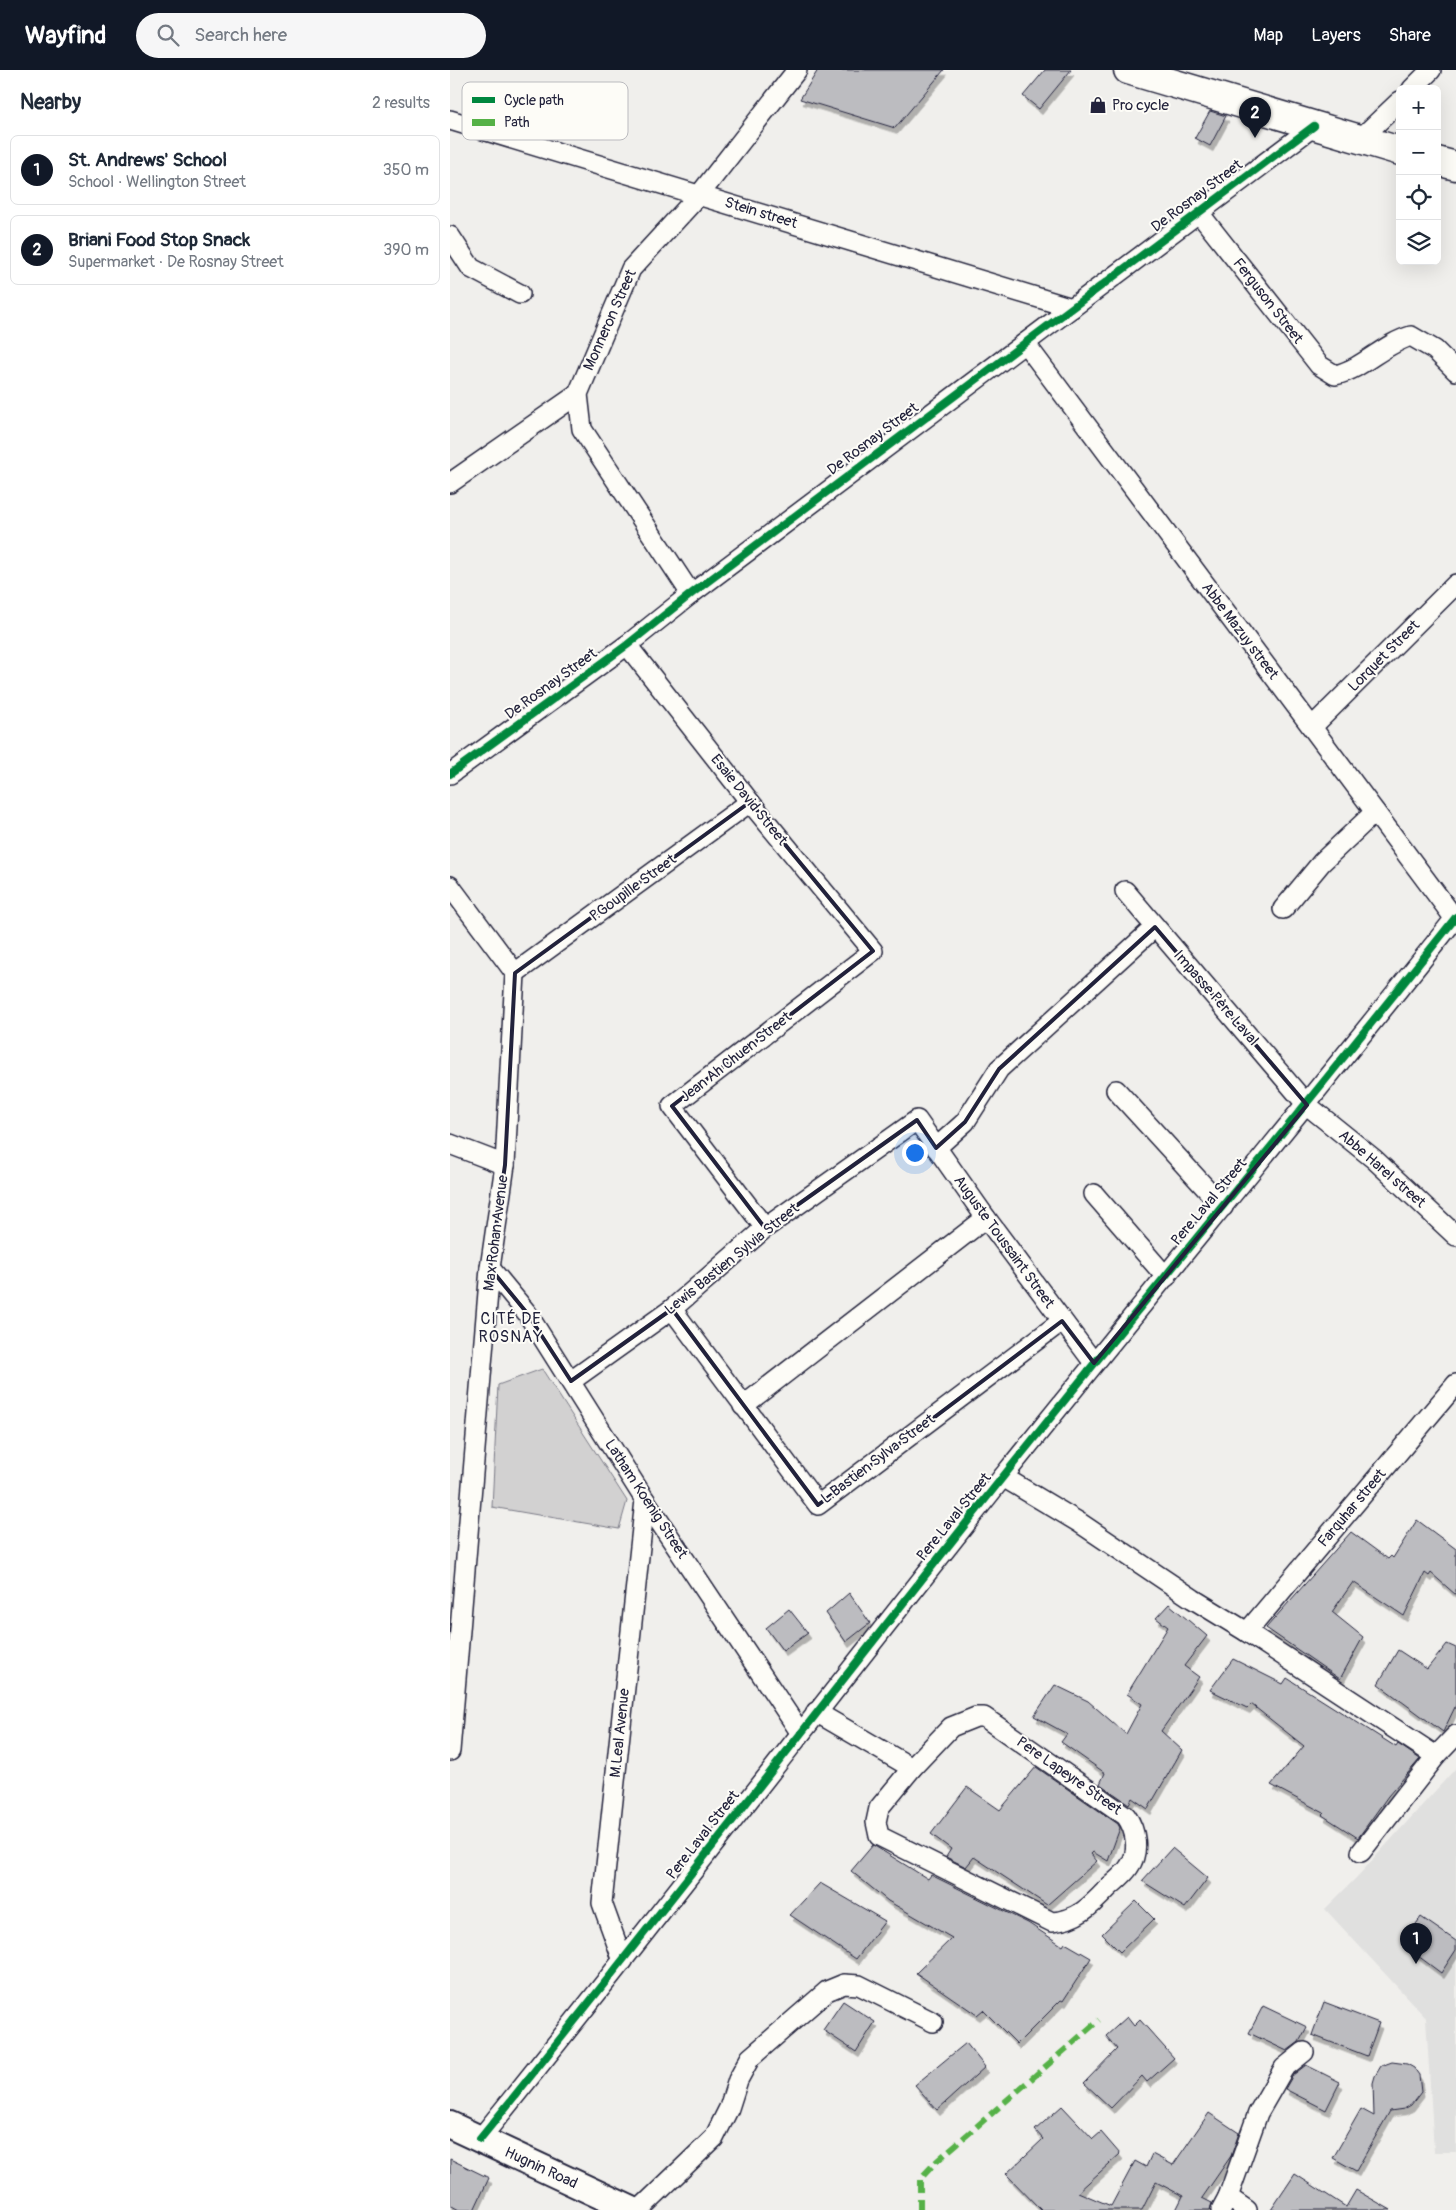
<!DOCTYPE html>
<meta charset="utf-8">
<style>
:root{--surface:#fff;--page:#f6f6f7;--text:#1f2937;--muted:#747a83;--line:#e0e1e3;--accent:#111827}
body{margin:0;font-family:Pangolin,sans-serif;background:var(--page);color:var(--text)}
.controls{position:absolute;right:15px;top:15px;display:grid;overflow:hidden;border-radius:8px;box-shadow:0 5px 20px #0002}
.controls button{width:45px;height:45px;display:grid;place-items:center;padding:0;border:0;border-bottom:1px solid var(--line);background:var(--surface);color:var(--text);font:25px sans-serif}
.you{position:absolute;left:464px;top:1082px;width:18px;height:18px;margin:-12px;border:4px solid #fff;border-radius:50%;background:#1a73e8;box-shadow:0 0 0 8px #1a73e833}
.badge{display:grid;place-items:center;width:32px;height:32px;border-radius:50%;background:var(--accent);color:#fff;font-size:16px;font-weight:700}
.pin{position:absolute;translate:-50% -41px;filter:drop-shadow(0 1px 2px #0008)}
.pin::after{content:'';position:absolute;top:26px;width:18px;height:15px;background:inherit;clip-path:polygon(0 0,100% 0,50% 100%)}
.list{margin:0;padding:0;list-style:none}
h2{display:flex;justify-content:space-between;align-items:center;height:65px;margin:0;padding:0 20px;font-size:21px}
h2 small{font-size:16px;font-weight:400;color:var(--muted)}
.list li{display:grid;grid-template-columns:32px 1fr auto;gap:15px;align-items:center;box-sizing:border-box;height:70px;margin:0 10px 10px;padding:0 10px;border:1px solid var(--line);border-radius:8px}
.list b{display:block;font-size:19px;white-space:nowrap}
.list p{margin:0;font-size:16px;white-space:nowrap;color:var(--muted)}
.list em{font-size:16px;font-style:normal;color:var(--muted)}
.icon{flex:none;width:28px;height:28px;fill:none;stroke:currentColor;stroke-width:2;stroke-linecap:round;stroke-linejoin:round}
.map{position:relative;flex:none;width:1006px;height:2140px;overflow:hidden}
header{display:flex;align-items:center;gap:30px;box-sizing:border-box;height:70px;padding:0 25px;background:var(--accent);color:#fff}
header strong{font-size:24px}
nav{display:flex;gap:28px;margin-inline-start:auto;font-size:18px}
.search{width:350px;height:45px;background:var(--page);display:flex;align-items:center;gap:12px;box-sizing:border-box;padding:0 18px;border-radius:28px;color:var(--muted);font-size:19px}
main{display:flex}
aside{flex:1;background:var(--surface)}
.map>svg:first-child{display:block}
.built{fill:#e0e0df}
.green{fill:#d2d1d1;stroke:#7a7a86}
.building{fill:#bcbcc0;stroke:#22223b;filter:url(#shadow)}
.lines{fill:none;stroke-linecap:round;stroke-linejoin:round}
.street-casing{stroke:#22223b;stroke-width:22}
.secondary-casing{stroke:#22223b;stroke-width:30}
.primary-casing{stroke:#22223b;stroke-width:31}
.street{stroke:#fdfcf7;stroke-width:19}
.secondary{stroke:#fdfcf7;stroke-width:26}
.primary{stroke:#fdfcf7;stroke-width:28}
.quiet{stroke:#55b146;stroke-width:6;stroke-dasharray:12 6;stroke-linecap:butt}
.cycleway-casing{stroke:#fdfcf7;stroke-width:11}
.cycleway{stroke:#00873e;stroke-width:8}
.marked{fill:none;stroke:#22223b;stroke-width:4;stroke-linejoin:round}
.labels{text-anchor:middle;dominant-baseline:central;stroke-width:4;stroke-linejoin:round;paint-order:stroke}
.poi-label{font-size:15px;fill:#22223b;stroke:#fdfcf7;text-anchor:start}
.street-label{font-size:15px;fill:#22223b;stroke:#fdfcf7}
.neighbourhood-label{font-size:16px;letter-spacing:1px;fill:#22223b;stroke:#fdfcf7}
.key{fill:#fdfcf7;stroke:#bbbbbf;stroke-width:1}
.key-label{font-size:14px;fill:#22223b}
</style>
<header>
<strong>Wayfind</strong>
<div class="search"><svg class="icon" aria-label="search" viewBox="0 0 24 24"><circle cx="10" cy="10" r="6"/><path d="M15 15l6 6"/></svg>Search here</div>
<nav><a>Map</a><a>Layers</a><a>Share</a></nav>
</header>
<main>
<aside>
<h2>Nearby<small>2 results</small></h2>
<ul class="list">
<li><span class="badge">1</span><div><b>St. Andrews' School</b><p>School · Wellington Street</p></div><em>350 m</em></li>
<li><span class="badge">2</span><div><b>Briani Food Stop Snack</b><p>Supermarket · De Rosnay Street</p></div><em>390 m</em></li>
</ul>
</aside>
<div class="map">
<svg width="1006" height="2140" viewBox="0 0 1006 2140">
<defs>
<filter id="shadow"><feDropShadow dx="3" dy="5.5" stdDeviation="0" flood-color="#0004"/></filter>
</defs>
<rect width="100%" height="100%" fill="#f0efec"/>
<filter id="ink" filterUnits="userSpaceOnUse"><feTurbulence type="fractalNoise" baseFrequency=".02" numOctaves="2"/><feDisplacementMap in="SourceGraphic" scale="10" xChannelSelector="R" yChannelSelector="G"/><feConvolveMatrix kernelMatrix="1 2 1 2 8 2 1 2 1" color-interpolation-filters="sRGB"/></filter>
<g filter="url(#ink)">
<polygon class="built" points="1006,1698 1006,2082 984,2082 976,1948 875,1839 907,1807"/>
<polygon class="green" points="92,1299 177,1431 169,1459 42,1437 48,1315"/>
<g class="building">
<polygon points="368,0 494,0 445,58 350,29"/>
<polygon points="595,0 621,0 589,39 573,26"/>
<polygon points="760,41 776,46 760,76 745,68"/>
<polygon points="967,1450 1006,1479 1006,1525 981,1503 979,1506 975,1503 954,1546 903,1512 882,1542 913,1567 890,1609 816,1558 901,1462 938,1489 941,1486 943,1488"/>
<polygon points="399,1523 420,1553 396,1572 376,1543"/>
<polygon points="719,1534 757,1566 734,1596 749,1607 711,1661 732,1680 698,1739 682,1728 679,1734 650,1714 655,1703 611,1672 617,1664 584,1646 605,1615 638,1631 676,1664 692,1634 677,1624 718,1557 706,1548"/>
<polygon points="339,1539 358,1563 333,1581 316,1558"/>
<polygon points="997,1574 1006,1578 1006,1635 993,1662 928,1614 948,1580 977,1599"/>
<polygon points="783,1589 833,1614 837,1608 946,1677 948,1674 970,1689 938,1726 908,1768 872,1745 874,1743 821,1715 854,1676 801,1634 797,1638 760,1620"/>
<polygon points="586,1697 668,1754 670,1758 658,1791 643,1782 641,1784 647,1791 597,1835 524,1787 516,1797 496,1787 501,1779 481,1764 517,1717 550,1740"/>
<polygon points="423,1775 478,1809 481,1805 578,1853 613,1876 615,1873 641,1888 613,1931 611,1930 567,1974 533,1940 527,1945 466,1903 502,1868 438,1831 401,1801"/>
<polygon points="722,1778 758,1808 735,1838 692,1811"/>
<polygon points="370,1813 435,1851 406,1889 340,1845"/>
<polygon points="686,1831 704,1849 670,1882 652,1864"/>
<polygon points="971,1847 1006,1871 1006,1880 991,1903 952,1874"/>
<polygon points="393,1931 425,1952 406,1982 373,1960"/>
<polygon points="874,1932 929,1953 917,1986 862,1965"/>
<polygon points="813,1936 857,1957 849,1972 837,1981 799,1963"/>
<polygon points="677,1947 684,1956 690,1950 724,1988 697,2012 692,2006 661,2038 634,2013 667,1979 656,1966"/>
<polygon points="516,1973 535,1997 487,2040 465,2015"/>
<polygon points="942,1992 957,1994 964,1998 969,2005 971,2022 961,2035 954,2039 940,2041 906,2101 883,2088 911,2039 924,2046 923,2013 925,2006 931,1996"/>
<polygon points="856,1995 890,2012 876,2040 835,2019 843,2005"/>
<polygon points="612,2036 643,2069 651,2062 670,2084 628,2122 661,2136 685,2091 696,2097 702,2084 723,2095 759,2043 789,2063 781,2086 752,2128 762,2133 760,2140 726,2140 733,2126 706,2112 692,2140 591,2140 556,2104 593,2069 585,2060"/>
<polygon points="0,2089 39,2108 24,2140 9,2140 0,2135"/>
<polygon points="845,2104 896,2137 906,2120 941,2140 821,2140"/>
</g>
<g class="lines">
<g class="street-casing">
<g id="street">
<polyline points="962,19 981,0"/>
<polyline points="0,50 622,238"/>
<polyline points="909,70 950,31"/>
<path d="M749,143L869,295L885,305C913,299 933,274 961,266L985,280L1006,301"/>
<polyline points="0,166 21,198 70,224"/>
<polyline points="575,273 1005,849"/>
<polyline points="0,413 128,324"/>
<polyline points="241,524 132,359 128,324 181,199 250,124 347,0"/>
<polyline points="177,575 300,732 423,881 222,1036 315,1158"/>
<polyline points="862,657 1006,514"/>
<polyline points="0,704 177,575 241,524 864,56"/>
<polyline points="0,816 65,903 55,1095 40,1198 0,1681"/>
<polyline points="675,821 857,1035 924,1089 1006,1166"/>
<polyline points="833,839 872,792 925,742"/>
<polyline points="65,903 300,732"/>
<polyline points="666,1020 773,1137"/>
<polyline points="0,1074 55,1095"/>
<polyline points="486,1078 515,1052 549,999 705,857"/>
<polyline points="644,1124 716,1207"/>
<polyline points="40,1198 77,1243 195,1430 350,1662"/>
<polyline points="222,1239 368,1435 612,1251"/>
<polyline points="121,1311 222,1239 315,1158 467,1050 536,1148 644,1293"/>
<polyline points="293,1336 536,1148"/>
<polyline points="553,1407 630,1453 743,1529 797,1562 986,1686"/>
<polyline points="797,1562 1006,1314"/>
<polyline points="366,1642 462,1698"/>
<path d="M526,1647H534L676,1746C686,1760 690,1782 679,1797C674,1805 664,1812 657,1819C640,1837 627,1850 602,1852L429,1766L426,1752L429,1738L462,1698L501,1657Z"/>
<polyline points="911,1782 986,1686 1006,1665"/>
<polyline points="173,1891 152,1833 195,1430"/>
<path d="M30,2069C208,1849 380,1624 556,1403C705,1217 858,1034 1006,847"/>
<polyline points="778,2127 808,2043 834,1998 854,1982"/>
<polyline points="189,2140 264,2068 279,2038 288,2010 300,1988 377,1921 394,1914 409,1915 483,1952"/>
<polyline points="771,2140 778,2127 797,2140"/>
</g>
</g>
<g class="secondary-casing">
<polyline id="secondary" points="0,2055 182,2140"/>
</g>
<g class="primary-casing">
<g id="primary">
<polyline points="678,0 950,81"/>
<polyline points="987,91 1006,96"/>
</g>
</g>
<use href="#street" class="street"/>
<use href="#secondary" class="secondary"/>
<use href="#primary" class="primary"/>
<polyline class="quiet" points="470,2140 470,2109 487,2091 649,1950"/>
<g class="cycleway-casing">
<g id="cycleway">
<polyline points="0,704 177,575 241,524 864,56"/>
<path d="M30,2069C208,1849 380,1624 556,1403C705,1217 858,1034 1006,847"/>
</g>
</g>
<use href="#cycleway" class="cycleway"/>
</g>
</g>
<path class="marked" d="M300,732L423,881L222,1036L315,1158L467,1050L486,1078L515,1052L549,999L705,857L857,1035L644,1293L612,1251L368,1435L222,1239L121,1311L77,1243L40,1198L55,1095L65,903Z"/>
<defs>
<g id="shop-bare" transform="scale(1.35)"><path d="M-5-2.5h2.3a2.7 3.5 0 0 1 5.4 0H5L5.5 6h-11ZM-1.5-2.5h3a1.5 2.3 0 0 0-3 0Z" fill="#22223b" stroke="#fdfcf7" stroke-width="2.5" paint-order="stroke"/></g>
</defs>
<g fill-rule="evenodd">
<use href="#shop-bare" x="648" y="35"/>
</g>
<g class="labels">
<g class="poi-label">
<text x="662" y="35">Pro cycle</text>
</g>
<g class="street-label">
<text transform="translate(747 126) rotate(-37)">De Rosnay Street</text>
<text transform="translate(311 143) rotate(17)">Stein street</text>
<text transform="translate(818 231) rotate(52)">Ferguson Street</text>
<text transform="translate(160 250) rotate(-66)">Monneron Street</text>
<text transform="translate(423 369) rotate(-37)">De Rosnay Street</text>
<text transform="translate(790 561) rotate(53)">Abbe Mazuy street</text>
<text transform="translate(934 586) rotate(-45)">Lorquet Street</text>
<text transform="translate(101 614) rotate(-36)">De Rosnay Street</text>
<text transform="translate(299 730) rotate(51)">Esaie David Street</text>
<text transform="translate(183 818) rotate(-36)">P.Goupille Street</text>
<text transform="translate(766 928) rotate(49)">Impasse Père Laval</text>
<text transform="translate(286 987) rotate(-38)">Jean Ah Chuen Street</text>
<text transform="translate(932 1099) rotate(41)">Abbe Harel street</text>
<text transform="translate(759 1132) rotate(-50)">Pere Laval Street</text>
<text transform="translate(46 1163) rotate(-83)">Max Rohan Avenue</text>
<text transform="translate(554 1172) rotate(54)">Auguste Toussaint Street</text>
<text transform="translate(282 1189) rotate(-39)">Lewis Bastien Sylvia Street</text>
<text transform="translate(428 1389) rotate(-37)">L.Bastien Sylva Street</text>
<text transform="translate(196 1429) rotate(57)">Latham Koenig Street</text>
<text transform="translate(902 1438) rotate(-50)">Farquhar street</text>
<text transform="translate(504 1447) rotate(-51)">Pere Laval Street</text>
<text transform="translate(170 1663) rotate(-84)">M.Leal Avenue</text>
<text transform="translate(619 1706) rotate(35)">Pere Lapeyre Street</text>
<text transform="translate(253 1765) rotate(-52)">Pere Laval Street</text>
<text transform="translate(91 2098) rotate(25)">Hugnin Road</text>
</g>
<g class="neighbourhood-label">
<text x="61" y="1249">CITÉ DE<tspan x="61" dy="18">ROSNAY</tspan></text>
</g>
</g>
<rect x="12" y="12" width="166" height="58" rx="8" class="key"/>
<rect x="22" y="27" width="23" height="6" fill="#00873e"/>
<rect x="22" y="49" width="23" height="7" fill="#55b146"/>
<g class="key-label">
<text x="54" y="35">Cycle path</text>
<text x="54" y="57">Path</text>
</g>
</svg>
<div class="controls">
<button>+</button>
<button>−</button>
<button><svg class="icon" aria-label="locate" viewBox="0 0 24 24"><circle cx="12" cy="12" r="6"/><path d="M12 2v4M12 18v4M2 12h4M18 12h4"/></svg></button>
<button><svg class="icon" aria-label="layers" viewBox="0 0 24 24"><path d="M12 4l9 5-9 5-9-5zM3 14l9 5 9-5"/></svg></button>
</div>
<div class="you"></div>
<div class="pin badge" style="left:966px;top:1894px">1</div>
<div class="pin badge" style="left:805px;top:68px">2</div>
</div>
</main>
